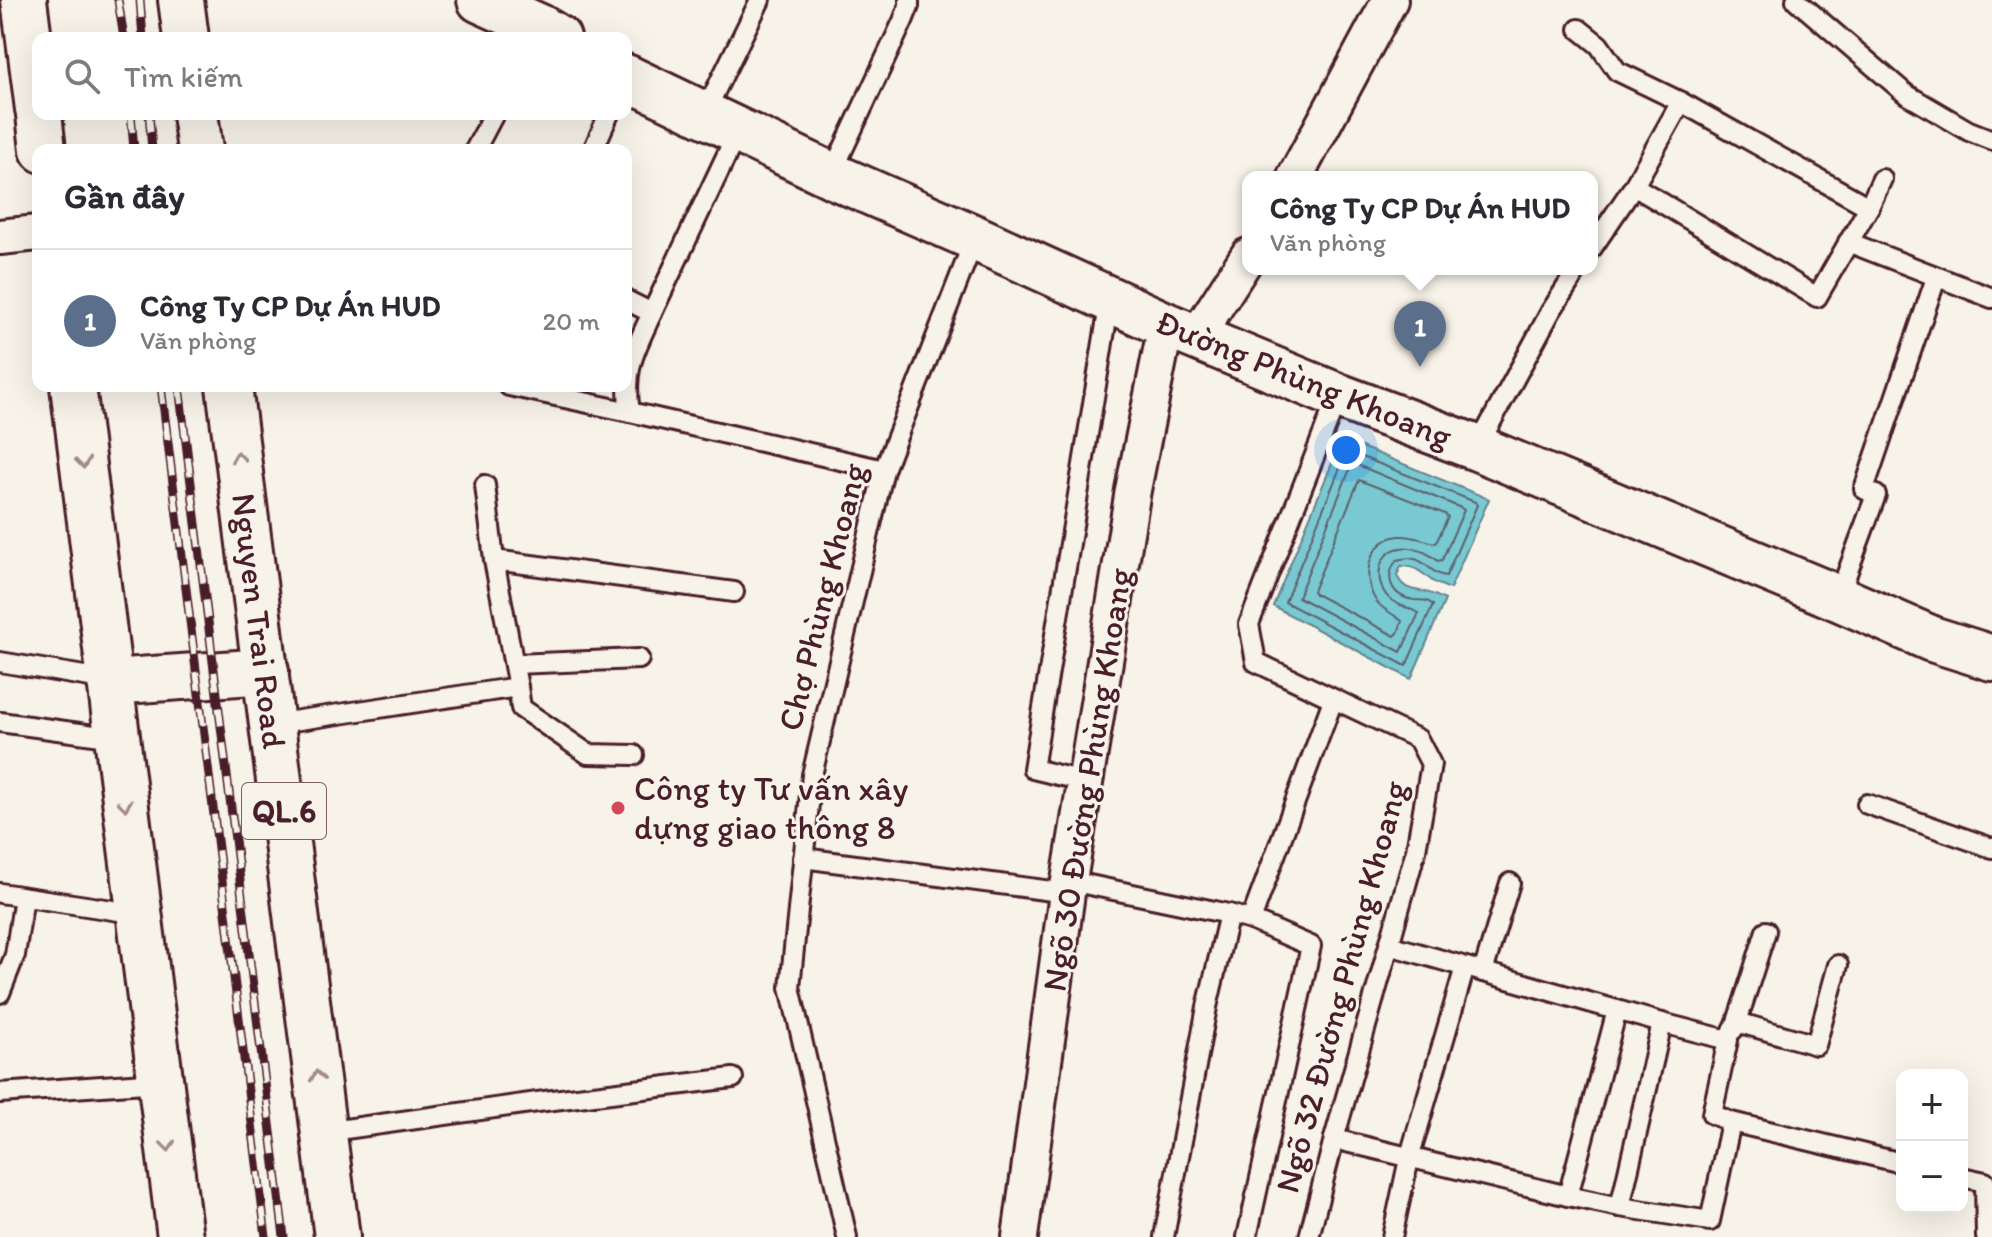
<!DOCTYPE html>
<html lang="vi">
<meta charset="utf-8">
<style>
:root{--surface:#fff;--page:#f7f7f7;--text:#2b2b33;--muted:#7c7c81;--line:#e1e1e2;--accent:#2563eb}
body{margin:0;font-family:Itim,sans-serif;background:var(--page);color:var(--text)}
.controls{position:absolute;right:24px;bottom:24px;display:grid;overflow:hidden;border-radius:16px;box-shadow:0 8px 32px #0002}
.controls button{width:72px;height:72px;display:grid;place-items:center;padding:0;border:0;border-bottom:2px solid var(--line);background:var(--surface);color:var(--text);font:40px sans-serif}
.you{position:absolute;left:1346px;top:450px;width:28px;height:28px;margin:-20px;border:6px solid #fff;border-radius:50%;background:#1a73e8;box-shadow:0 0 0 12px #1a73e833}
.badge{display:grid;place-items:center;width:52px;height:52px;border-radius:50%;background:var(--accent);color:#fff;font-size:26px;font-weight:700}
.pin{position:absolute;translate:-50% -66px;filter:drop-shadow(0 2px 4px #0008)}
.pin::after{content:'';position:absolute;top:42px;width:28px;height:24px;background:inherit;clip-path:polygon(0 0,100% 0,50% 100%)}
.popup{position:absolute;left:1242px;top:171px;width:356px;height:104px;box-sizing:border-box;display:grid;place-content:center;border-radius:16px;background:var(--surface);filter:drop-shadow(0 2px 6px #0005);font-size:26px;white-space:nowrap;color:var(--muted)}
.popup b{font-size:30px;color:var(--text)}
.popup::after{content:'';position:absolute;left:50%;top:100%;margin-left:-16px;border:16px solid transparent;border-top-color:var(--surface)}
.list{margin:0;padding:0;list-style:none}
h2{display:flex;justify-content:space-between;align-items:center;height:104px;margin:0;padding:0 32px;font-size:34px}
h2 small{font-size:26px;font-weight:400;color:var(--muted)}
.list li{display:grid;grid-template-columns:52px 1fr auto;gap:24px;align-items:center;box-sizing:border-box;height:144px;padding:0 32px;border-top:2px solid var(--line)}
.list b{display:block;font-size:30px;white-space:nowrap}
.list p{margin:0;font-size:26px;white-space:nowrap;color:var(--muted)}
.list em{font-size:26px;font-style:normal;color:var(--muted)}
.icon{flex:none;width:44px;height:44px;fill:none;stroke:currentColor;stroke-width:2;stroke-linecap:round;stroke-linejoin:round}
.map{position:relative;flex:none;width:1992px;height:1237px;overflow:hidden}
.search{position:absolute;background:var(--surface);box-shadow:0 8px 32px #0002;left:32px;top:32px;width:600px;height:88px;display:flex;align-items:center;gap:20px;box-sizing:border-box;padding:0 28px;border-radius:16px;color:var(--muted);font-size:30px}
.panel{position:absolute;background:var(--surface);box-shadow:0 8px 32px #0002;left:32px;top:144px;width:600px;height:248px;border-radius:16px}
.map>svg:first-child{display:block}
.water{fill:#79c9d3;stroke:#668590;stroke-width:2}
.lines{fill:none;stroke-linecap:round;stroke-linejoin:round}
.shore{stroke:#5d636e;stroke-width:2}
.lane-casing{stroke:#4a1f2b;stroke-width:24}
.street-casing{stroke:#4a1f2b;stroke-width:40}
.secondary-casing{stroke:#4a1f2b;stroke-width:50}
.highway-casing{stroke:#4a1f2b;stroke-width:50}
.lane{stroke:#f7f3e8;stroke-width:18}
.street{stroke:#f7f3e8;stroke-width:34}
.secondary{stroke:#f7f3e8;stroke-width:44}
.highway{stroke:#f7f3e8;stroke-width:44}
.rail-casing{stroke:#4a1f2b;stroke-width:9}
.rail{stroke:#f7f3e8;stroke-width:6;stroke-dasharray:18;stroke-linecap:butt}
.oneway{stroke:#a0898a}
.poi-dot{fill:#d1495b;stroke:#f7f3e8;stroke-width:3}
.labels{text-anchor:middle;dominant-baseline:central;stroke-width:6;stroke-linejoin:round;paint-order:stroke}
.shield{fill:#f7f3e8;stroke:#7e5f64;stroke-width:2}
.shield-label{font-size:32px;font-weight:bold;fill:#4a1f2b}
.street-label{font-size:34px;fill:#4a1f2b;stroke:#f7f3e8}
.poi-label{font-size:34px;fill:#4a1f2b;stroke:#f7f3e8;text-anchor:start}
</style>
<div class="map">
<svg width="1992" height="1237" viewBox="0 0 1992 1237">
<rect width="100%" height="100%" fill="#f7f3e8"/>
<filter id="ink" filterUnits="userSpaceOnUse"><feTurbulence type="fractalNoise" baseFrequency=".0125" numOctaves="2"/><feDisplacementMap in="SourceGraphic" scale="16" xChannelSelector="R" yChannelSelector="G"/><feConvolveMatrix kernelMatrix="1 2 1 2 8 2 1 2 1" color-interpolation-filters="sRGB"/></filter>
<g filter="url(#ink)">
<path class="water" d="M1342,439L1489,499L1450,589C1444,586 1436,584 1431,580C1421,572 1416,566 1401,566L1397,576C1404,590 1412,589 1425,592C1432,593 1439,597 1445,600L1411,679L1273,606Z"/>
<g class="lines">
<g class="shore">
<path d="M1347,451L1475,502L1477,505L1446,576C1427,574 1425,552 1397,560C1383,578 1392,597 1414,600C1423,601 1426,599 1433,605L1406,666L1285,602Z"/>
<path d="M1352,464H1355L1461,508L1464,510L1442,560L1438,561C1427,552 1410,544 1396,549C1375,557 1375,586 1390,599C1398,606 1410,608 1419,613L1401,652L1298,597Z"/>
<path d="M1359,480L1445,514L1448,517L1436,543C1424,541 1413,535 1399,536C1368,540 1360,579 1377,602C1383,610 1394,614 1402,621L1398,633L1395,636L1315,594L1313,591Z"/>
</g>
<g class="lane-casing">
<g id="lane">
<polyline points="1796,0 1906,94 1969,131 1992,140"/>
<polyline points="1579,29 1599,45 1617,71 1681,102 1869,207"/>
<polyline points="704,114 760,0"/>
<polyline points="475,150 494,114"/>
<polyline points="593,150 609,114"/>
<polyline points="831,175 903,21 909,6 909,0"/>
<polyline points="1634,186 1817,297 1869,207 1882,179"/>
<polyline points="1848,242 1992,298"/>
<polyline points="1592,248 1634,186 1681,102"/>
<polyline points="626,300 652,313 738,131"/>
<polyline points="509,386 630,412 884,470"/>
<path d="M630,412C623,369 635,350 652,313"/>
<polyline points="1477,448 1551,311 1578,269"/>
<polyline points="494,560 734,592"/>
<polyline points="1838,598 1876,495 1864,489 1936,278"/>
<polyline points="0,662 96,678 110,682"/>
<polyline points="514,664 639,659"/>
<polyline points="518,687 521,708 588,754 634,755"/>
<polyline points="0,722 101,736 117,740"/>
<polyline points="273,724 518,687 494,560 485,485"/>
<polyline points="1087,782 1033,769 1110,300"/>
<polyline points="1867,804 1992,848"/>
<polyline points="803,858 1067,893"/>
<polyline points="1070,881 1229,914 1251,920 1311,946 1247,1237"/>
<polyline points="0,893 139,914"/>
<polyline points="1251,920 1333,700"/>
<polyline points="1389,945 1662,1023 1728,1040 1712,1114 1731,1122 1902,1163"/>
<polyline points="1483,972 1510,883"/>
<polyline points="0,993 15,955 24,897"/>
<polyline points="1737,1022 1816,1045 1838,965"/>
<polyline points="1733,1030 1737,1022 1766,931"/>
<polyline points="0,1093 160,1082"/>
<polyline points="324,1132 545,1101 733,1078"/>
<polyline points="1334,1139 1568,1196 1617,1010"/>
<polyline points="1962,1177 1985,1182 1986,1237"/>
<polyline points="1568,1196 1620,1207 1710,1221 1731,1122"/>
<polyline points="1620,1207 1662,1023"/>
<polyline points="847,1237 790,987 812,775 884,470 975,238"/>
<polyline points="1164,1237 1207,1007 1229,914"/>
<polyline points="1309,1237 1334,1139 1416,850 1431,764 1418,739 1256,662 1249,624 1338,396"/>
<polyline points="1392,1237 1409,1159 1465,967"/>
</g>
</g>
<g class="street-casing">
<g id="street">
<polyline points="1295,177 1390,0"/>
<polyline points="0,237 38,233"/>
<polyline points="1196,337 1248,256"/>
<polyline points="1020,1237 1067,893 1133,490 1166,325"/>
</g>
</g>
<g class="secondary-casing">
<g id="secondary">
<polyline points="480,0 540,27 558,38"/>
<polyline points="626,77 831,175 975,238 1166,325 1338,396 1477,448 1838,598 1932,639 1992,658"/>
</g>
</g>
<g class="highway-casing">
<g id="highway">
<polyline points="24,0 38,109"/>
<polyline points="181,0 186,38"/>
<polyline points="39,114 43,150"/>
<polyline points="195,114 200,150"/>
<polyline points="73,386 180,1237"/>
<polyline points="229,386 337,1237"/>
<polyline points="110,682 266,671"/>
</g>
</g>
<use href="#lane" class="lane"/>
<use href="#street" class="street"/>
<use href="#secondary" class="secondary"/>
<use href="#highway" class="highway"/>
<g class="rail-casing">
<g id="rail">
<polyline points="118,0 124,38"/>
<polyline points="140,0 143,38"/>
<polyline points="131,114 134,150"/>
<polyline points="149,114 152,150"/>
<polyline points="161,386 266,1237"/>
<polyline points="179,386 284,1237"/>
</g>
</g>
<use href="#rail" class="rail"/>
</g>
<defs><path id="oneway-chevron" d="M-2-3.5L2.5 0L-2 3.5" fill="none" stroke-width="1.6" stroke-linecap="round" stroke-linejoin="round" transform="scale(2)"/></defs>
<g class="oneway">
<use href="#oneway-chevron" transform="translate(238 457) rotate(-98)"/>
<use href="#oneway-chevron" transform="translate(83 463) rotate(83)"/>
<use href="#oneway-chevron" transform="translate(125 805) rotate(83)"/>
<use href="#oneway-chevron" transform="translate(317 1076) rotate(-97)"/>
<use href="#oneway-chevron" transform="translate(168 1146) rotate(83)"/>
</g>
</g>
<circle class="poi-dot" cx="618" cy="808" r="8"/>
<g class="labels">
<rect class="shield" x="242" y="783" width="84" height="56" rx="6"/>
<g class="shield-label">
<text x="284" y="811">QL.6</text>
</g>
<g class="street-label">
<text transform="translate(1304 379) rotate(22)">Đường Phùng Khoang</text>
<text transform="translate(822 597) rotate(-76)">Chợ Phùng Khoang</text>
<text transform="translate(259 621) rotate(83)">Nguyen Trai Road</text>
<text transform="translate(1087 780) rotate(-81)">Ngõ 30 Đường Phùng Khoang</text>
<text transform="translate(1341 987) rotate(-75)">Ngõ 32 Đường Phùng Khoang</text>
</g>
<g class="poi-label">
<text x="634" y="788">Công ty Tư vấn xây<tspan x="634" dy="39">dựng giao thông 8</tspan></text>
</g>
</g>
</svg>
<div class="controls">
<button>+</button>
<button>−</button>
</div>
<div class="you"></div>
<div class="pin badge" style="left:1420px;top:367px;background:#5c6f8a">1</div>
<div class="popup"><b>Công Ty CP Dự Án HUD</b>Văn phòng</div>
<div class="search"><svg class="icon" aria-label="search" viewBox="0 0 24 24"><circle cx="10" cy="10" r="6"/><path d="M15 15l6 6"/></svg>Tìm kiếm</div>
<section class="panel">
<h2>Gần đây<small></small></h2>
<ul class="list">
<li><span class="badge" style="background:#5c6f8a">1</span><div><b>Công Ty CP Dự Án HUD</b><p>Văn phòng</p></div><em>20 m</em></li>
</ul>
</section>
</div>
